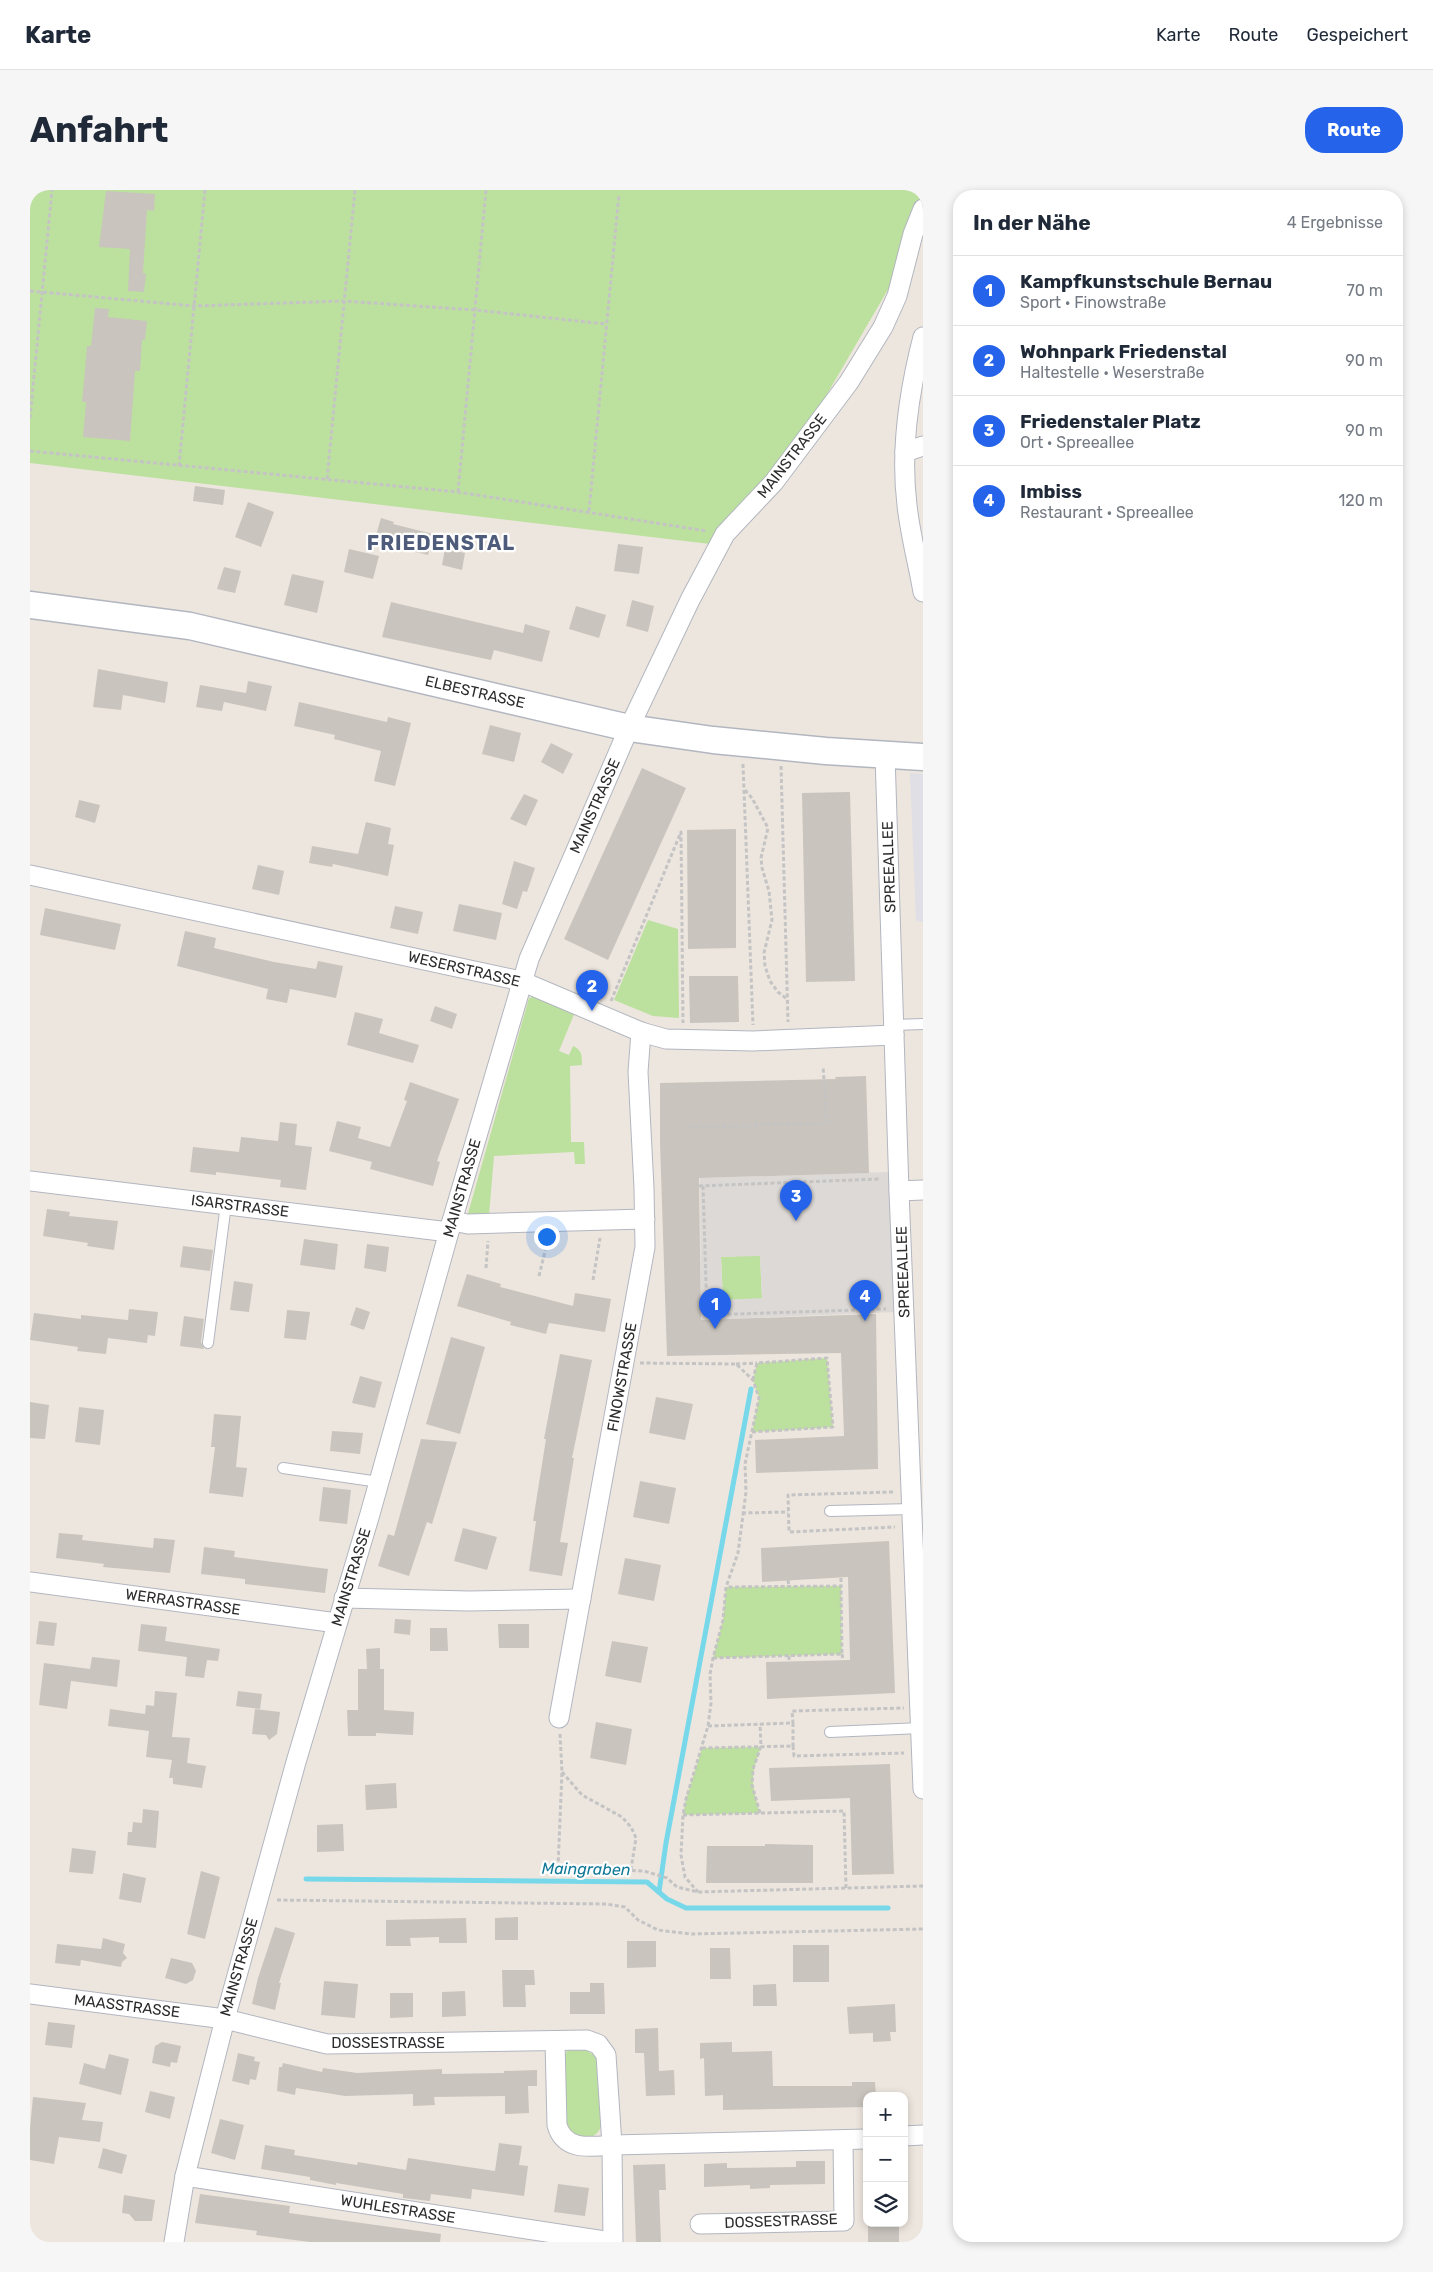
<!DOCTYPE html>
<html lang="de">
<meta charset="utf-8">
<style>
:root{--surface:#fff;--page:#f6f6f7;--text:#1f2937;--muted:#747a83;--line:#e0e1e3;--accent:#2563eb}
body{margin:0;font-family:Rubik,sans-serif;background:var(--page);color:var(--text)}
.controls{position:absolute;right:15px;bottom:15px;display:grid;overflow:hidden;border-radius:10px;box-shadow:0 2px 8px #0003}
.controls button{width:45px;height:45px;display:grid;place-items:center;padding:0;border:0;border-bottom:1px solid var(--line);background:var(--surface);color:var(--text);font:25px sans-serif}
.you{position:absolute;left:516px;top:1046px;width:18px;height:18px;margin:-12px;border:4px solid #fff;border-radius:50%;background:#1a73e8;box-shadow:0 0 0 8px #1a73e833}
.badge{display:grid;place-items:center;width:32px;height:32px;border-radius:50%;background:var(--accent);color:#fff;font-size:16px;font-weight:700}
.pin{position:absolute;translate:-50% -41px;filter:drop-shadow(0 1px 2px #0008)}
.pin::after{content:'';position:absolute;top:26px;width:18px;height:15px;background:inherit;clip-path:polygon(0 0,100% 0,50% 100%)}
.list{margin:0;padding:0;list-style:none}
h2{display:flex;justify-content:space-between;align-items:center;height:65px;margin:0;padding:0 20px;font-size:21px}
h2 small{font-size:16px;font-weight:400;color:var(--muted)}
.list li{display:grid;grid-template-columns:32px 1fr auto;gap:15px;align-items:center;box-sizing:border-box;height:70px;padding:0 20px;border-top:1px solid var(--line)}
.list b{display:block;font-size:19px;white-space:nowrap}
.list p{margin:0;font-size:16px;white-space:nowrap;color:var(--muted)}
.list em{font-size:16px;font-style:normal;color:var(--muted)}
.icon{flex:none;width:28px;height:28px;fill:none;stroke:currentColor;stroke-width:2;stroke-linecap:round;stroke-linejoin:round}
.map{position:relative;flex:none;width:893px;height:2052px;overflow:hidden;border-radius:20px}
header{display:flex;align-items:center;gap:30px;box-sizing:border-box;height:70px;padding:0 25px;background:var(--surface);border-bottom:1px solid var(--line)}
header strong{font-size:24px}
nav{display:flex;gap:28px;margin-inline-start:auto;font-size:18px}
.intro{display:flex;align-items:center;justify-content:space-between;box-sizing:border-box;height:120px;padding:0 30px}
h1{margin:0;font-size:35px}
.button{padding:12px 22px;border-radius:20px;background:var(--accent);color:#fff;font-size:18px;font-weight:700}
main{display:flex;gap:30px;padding:0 30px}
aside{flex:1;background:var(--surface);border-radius:20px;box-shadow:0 2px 8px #0003}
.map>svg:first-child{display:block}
.industrial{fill:#e0dfe6}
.green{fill:#bce19e}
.plaza{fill:#ddd9d6;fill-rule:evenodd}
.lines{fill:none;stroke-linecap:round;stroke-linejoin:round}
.stream{stroke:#77d8ea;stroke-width:5}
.building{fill:#c9c4bd}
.lane-casing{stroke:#b2b6bf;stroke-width:12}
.street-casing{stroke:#b2b6bf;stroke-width:21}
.secondary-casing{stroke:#b2b6bf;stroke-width:29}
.path{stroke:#c4c4c4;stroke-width:3;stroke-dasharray:4 2.5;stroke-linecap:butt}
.lane{stroke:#fff;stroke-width:10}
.street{stroke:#fff;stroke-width:19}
.secondary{stroke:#fff;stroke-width:26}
.labels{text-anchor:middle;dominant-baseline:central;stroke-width:4.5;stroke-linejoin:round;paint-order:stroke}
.street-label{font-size:15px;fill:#2c2c2c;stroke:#fff}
.water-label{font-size:16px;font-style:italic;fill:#137999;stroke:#fff}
.district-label{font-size:20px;font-weight:bold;letter-spacing:1px;fill:#4e5b7b;stroke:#fff}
</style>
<header>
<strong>Karte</strong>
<nav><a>Karte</a><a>Route</a><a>Gespeichert</a></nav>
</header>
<div class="intro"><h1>Anfahrt</h1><a class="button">Route</a></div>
<main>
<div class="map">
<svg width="893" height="2052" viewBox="0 0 893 2052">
<rect width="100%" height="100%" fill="#ede6df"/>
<polygon class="industrial" points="880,583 893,584 893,732 886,731"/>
<g class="green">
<polygon points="0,0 893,0 860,96 775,242 680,354 0,273"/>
<polygon points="618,730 648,739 649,828 623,826 584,810"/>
<path d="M508,805L545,822L529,861L539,865L543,856C552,860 552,865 552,875L540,876L541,952H554L555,974H545L544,962L464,966L459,1025L437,1027L499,808Z"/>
<polygon points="730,1065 732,1109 693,1110 691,1067"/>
<polygon points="797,1168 803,1237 722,1242 729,1208 723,1190 727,1173"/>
<polygon points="811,1396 812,1464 683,1468 693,1430 696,1397"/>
<path d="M731,1557C720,1587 721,1593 730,1623L653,1625L656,1609L672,1558Z"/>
<path d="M546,1859L558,1861L567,1868C568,1881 576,1924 572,1934C569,1944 562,1948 552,1950L536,1939L530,1874L537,1861Z"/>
</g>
<path class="plaza" d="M861,982L866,1122L671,1130L670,988ZM730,1066L732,1108L693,1110L691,1067Z"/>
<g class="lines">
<g class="stream">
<polyline points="276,1689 617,1692 637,1709 656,1718 858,1718"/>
<polyline points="629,1702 636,1653 721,1199"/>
</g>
</g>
<g class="building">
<polygon points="76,1 125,4 124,21 117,20 113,83 116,84 114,102 98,101 100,59 69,57"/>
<polygon points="65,118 79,119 78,127 117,131 115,150 112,150 110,181 105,181 100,251 53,247 56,212 52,212 55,181 57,156 61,156"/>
<polygon points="165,296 195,300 193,315 163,311"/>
<polygon points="218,312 244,322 231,357 205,347"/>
<polygon points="351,328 364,332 363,334 403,344 398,365 344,352"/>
<polygon points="588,354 613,357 609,384 584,381"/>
<polygon points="319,359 349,366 343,389 314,382"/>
<polygon points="415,359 435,363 432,380 412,375"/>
<polygon points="194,377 211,381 205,403 187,399"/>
<polygon points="262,384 294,391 287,423 254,415"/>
<polygon points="602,410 624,416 618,442 596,436"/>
<polygon points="361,412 493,443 495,434 520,441 512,472 464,460 461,470 352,447"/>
<polygon points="546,416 576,425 569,448 539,439"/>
<polygon points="68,479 138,492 135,513 93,505 91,520 63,517"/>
<polygon points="218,491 242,496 236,521 194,512 192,521 166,517 170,495 216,503"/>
<polygon points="269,512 357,532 358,527 381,533 365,596 344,591 351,561 304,549 305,545 264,536"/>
<polygon points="460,535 491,543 484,572 452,564"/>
<polygon points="521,553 543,564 533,584 511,572"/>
<polygon points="612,578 656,598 578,770 534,749"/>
<polygon points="820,602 825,791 776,792 772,603"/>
<polygon points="494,604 508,610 496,636 480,629"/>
<polygon points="49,610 70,615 65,633 45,627"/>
<polygon points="336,632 361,638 358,654 364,655 358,686 303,674 302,677 279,673 282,656 328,664"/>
<polygon points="706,639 706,758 658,759 657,640"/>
<polygon points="484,671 505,678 497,702 493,701 487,719 472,714"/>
<polygon points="228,675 254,681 249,705 222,699"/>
<polygon points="429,714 472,723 466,750 423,741"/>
<polygon points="365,716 393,722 388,744 360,738"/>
<polygon points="15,718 91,734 85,760 10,745"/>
<polygon points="155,741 186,748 184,758 244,772 286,779 288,771 313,776 306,808 260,799 257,813 236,809 238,799 147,776"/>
<polygon points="659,786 708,786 709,832 660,833"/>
<polygon points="405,816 427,824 422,839 400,831"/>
<polygon points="325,822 353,829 349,843 389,855 383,873 317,855"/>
<polygon points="836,886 839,983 669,988 671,1130 846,1124 848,1279 726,1283 725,1250 814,1246 811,1163 637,1166 630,953 630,893 806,889 805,887"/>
<polygon points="380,892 429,909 407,971 410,972 403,996 340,979 342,972 299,961 307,931 331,937 328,948 360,957 377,911 374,910"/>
<polygon points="250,932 267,934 265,955 282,957 276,1000 250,997 251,990 186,982 186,985 160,982 163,957 209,962 211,947 248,951"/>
<polygon points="17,1019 40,1022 39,1026 88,1031 84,1060 57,1056 58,1053 13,1046"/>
<polygon points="274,1049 308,1054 305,1080 270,1075"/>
<polygon points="337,1054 359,1057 356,1082 334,1078"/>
<polygon points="153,1056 183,1060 180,1081 150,1077"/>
<polygon points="437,1084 471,1094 470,1097 543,1116 545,1103 581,1109 575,1142 519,1133 516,1144 480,1135 481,1132 427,1116"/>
<polygon points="204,1091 223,1094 219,1122 200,1120"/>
<polygon points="326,1117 340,1122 334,1140 320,1135"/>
<polygon points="99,1119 128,1122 125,1146 118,1145 117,1153 78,1148 76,1164 47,1161 48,1157 0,1150 4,1123 51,1129 51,1125 98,1130"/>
<polygon points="257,1120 280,1122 276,1150 254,1148"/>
<polygon points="154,1126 174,1129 171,1152 174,1159 150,1156"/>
<polygon points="421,1147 455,1157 430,1244 396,1234"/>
<polygon points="530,1164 562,1170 542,1268 544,1268 530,1352 538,1353 532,1386 499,1381 506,1331 503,1331 516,1249 514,1249"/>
<polygon points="330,1186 352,1192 345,1218 322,1213"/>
<polygon points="626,1207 663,1214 655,1250 619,1243"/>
<polygon points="0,1212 19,1215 15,1249 0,1248"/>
<polygon points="49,1217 74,1220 70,1255 45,1252"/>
<polygon points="184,1224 211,1226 206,1277 217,1278 213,1307 179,1303 185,1257 181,1257"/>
<polygon points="302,1241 333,1243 330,1264 300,1261"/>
<polygon points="391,1249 427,1252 402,1334 397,1332 379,1386 348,1376 358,1344 364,1346"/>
<polygon points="610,1291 646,1298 639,1334 603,1327"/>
<polygon points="293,1297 321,1300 317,1334 289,1331"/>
<polygon points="433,1338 467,1347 457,1380 424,1371"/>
<polygon points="29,1343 53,1345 52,1350 123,1358 124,1348 145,1350 140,1383 73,1377 74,1374 26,1368"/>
<polygon points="859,1351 865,1503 737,1509 736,1472 820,1470 818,1387 732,1392 731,1358"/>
<polygon points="174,1357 205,1361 204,1367 298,1379 295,1403 215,1394 215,1389 171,1384"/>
<polygon points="595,1368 631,1375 624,1411 588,1404"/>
<polygon points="365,1429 381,1430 380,1445 364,1443"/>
<polygon points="9,1431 27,1433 24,1456 6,1454"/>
<polygon points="111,1434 137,1437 135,1451 190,1459 188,1471 177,1470 174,1488 155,1486 157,1467 108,1461"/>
<polygon points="468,1434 499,1434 499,1458 469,1458"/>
<polygon points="400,1438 417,1438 418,1461 400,1461"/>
<polygon points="582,1451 618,1457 611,1493 575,1486"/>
<polygon points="350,1458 350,1479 354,1479 354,1520 384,1522 383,1545 346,1543 346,1546 318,1546 317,1520 328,1520 328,1479 337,1479 336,1459"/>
<polygon points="62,1467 90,1470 87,1497 41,1491 37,1519 9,1515 14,1473 60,1479"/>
<polygon points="125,1501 147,1503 142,1547 160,1548 157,1573 176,1576 172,1598 143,1594 143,1588 139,1588 142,1570 116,1567 119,1541 78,1536 80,1519 115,1524 116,1515 124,1516"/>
<polygon points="208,1501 232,1504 230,1519 206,1516"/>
<polygon points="225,1519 250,1522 247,1544 239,1550 236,1545 222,1544"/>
<polygon points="566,1532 602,1539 596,1575 560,1568"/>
<polygon points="860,1574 864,1684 822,1685 820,1608 741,1611 739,1578"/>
<polygon points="366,1593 367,1618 336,1620 335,1595"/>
<polygon points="113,1619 129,1621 126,1658 97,1655 98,1642 102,1642 103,1632 112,1633"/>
<polygon points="313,1634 314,1661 287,1662 287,1635"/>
<polygon points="735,1654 783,1655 783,1693 676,1693 677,1656 735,1656"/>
<polygon points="42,1658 66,1661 63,1684 39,1682"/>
<polygon points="171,1681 190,1687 175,1749 157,1744"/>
<polygon points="93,1683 116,1688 111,1713 89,1709"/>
<polygon points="488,1727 488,1750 465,1750 465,1728"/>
<polygon points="436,1728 437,1753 409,1753 409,1747 380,1748 381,1756 356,1756 356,1730"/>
<polygon points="245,1737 265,1743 249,1793 251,1793 245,1820 222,1814 228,1788"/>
<polygon points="73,1748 95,1754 93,1763 97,1768 92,1772 91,1777 51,1770 50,1776 25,1773 27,1754 71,1759"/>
<polygon points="597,1751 626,1751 626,1777 597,1778"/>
<rect x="763" y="1755" width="36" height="37"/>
<polygon points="680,1758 700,1758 701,1789 680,1789"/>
<polygon points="141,1768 162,1773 166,1781 163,1790 156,1794 135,1788"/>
<polygon points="472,1780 504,1780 505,1795 495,1795 496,1817 473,1817"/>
<polygon points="294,1791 328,1794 325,1828 291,1825"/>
<polygon points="560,1793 574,1793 575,1824 540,1824 540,1802 560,1802"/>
<polygon points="746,1794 747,1816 723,1816 723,1795"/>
<polygon points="435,1801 436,1826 412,1827 412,1802"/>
<polygon points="360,1803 383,1803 383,1827 360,1828"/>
<polygon points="865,1814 866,1842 860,1842 861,1851 843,1852 843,1843 819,1844 817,1817"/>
<polygon points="18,1832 45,1835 42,1858 15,1855"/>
<polygon points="628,1838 629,1881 644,1880 645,1905 616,1906 614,1863 605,1863 605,1839"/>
<polygon points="132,1852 151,1856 147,1873 141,1872 140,1877 122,1873 125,1856"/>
<polygon points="702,1852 702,1862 742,1861 743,1896 822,1896 822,1892 845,1892 846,1906 837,1906 837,1917 693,1920 693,1905 675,1906 674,1868 670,1869 670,1853"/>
<polygon points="208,1863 225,1867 224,1871 230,1872 226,1890 220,1889 219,1895 202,1891"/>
<polygon points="79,1864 99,1869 91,1905 49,1894 54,1873 75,1879"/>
<polygon points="253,1873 292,1882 293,1878 327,1883 412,1879 412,1884 474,1883 474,1881 507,1880 507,1896 498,1896 499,1923 475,1924 475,1906 404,1907 405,1915 383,1916 383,1904 315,1906 266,1898 265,1905 247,1901 249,1877 252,1877"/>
<polygon points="120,1901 145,1907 140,1929 115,1922"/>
<polygon points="3,1907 56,1913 52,1930 73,1932 70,1952 29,1947 24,1974 0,1970 0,1938"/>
<polygon points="190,1929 214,1935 205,1970 181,1963"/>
<polygon points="469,1953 492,1956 489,1975 498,1976 494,2006 442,1999 441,2009 401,2004 400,2011 373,2008 373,2004 306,1993 306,1995 280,1990 280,1987 231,1979 235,1955 265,1960 264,1965 327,1975 328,1972 376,1980 378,1968 465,1981"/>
<polygon points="73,1958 97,1965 92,1984 68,1978"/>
<polygon points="766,1971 795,1971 795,1994 740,1995 740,1998 720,1999 720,1995 674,1997 674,1974 697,1973 697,1978 766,1977"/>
<polygon points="635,1974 636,2000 629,2000 631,2052 606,2052 603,1975"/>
<polygon points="528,1994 559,1998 555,2026 524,2022"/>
<polygon points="170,2004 260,2016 259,2023 411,2044 410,2052 280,2052 226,2045 227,2041 165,2033"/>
<polygon points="94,2005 125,2010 122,2031 105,2031 99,2024 92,2023"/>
<rect x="838" y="2033" width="31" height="19"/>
</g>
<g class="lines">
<g class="lane-casing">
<g id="lane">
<polyline points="864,835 893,834"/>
<polyline points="178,1153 196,1014"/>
<polyline points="253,1278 349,1292"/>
<polyline points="800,1321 882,1319"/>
<polyline points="800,1542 891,1538"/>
</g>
</g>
<g class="street-casing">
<g id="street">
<path d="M893,147C879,201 870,259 877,315C880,344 888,373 893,402"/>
<polyline points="875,262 893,256"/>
<polyline points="855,565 869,1001 893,1599"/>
<polyline points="0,685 491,791 611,842 636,849 723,851 864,845"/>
<polyline points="0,991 419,1042"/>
<polyline points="869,1001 893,1000"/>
<polyline points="422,1031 438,1034 615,1029"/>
<polyline points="0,1392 307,1433"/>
<polyline points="314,1408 439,1411 551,1409"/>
<polyline points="529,1528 615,1057 614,998 608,882 611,842"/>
<polyline points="0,1804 195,1829 297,1854 557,1850 568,1854 576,1865 582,1955 837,1949"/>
<path d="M525,1851L527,1935C534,1961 560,1957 582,1955L583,2052"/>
<polyline points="874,1946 893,1945"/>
<polyline points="155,1986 581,2052"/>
<polyline points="670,2034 814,2031 813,1950"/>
<polyline points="144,2052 155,1986 195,1829 266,1572 340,1324 422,1031 499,769 599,538 660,410 695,344 744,292 819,192 853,137 867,106 883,44 893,19"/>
</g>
</g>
<g class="secondary-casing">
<polyline id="secondary" points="0,415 160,436 599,538 683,550 796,561 893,567"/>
</g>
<g class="path">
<polyline points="0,101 164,116 313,111 445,120 576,134"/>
<polyline points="0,228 22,0"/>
<polyline points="0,261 428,302 677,341"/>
<polyline points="149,276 175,0"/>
<polyline points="297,289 325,0"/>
<polyline points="428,302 456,0"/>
<polyline points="559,321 589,4"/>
<polyline points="713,574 723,835"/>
<polyline points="751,576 758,832"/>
<polyline points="715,600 722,608 738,638 731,668 732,678 739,701 742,730 734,763 735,776 740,791 748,802 757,809"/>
<polyline points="581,811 651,642 653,833"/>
<polyline points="659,937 797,933 793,876"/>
<polyline points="669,996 851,989"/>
<polyline points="673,996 677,1125 856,1119"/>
<polyline points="456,1078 458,1051"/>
<polyline points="509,1086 518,1049"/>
<polyline points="563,1090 570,1048"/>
<polyline points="610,1173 706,1174 723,1190 729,1208 715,1274 716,1302 708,1363 696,1397 693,1430 683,1468 680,1484 681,1513 678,1536 656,1609 653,1625 651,1665 655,1687 668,1702"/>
<polyline points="706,1174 727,1173"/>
<polyline points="722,1242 803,1237 797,1168 727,1173 723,1189"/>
<polyline points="863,1302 758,1305 759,1342 865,1337"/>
<polyline points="712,1323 758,1322"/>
<polyline points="811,1388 811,1396"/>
<polyline points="758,1390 759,1397"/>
<polyline points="812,1464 813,1470"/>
<polyline points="759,1466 759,1471"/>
<polyline points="683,1468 812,1464 811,1396 696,1397"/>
<polyline points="763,1533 763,1556"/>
<polyline points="678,1536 763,1533 762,1521 874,1518"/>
<polyline points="530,1544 532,1582 528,1678 614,1681 637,1688 647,1697 668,1702 893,1696"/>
<polyline points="672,1558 763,1556 764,1566 874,1563"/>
<polyline points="532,1582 552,1605 592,1627 601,1637 606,1648 601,1679"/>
<polyline points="730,1623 722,1595 723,1579 731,1556 730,1534"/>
<polyline points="653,1625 814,1621 816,1698"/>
<polyline points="247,1710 576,1714 595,1717 608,1730 628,1740 660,1744 893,1739"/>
</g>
<use href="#lane" class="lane"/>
<use href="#street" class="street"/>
<use href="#secondary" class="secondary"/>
</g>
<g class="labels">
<g class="street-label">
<text transform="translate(762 266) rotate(-52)">MAINSTRASSE</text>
<text transform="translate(445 502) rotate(13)">ELBESTRASSE</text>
<text transform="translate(565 616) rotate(-66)">MAINSTRASSE</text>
<text transform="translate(859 677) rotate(-92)">SPREEALLEE</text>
<text transform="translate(434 779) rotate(13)">WESERSTRASSE</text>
<text transform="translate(432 998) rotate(-74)">MAINSTRASSE</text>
<text transform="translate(210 1016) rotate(7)">ISARSTRASSE</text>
<text transform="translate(873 1082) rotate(-92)">SPREEALLEE</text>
<text transform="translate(592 1187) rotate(-80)">FINOWSTRASSE</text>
<text transform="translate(321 1387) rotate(-73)">MAINSTRASSE</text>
<text transform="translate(153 1412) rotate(8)">WERRASTRASSE</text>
<text transform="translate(209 1777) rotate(-74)">MAINSTRASSE</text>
<text transform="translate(97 1816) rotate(7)">MAASSTRASSE</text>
<text x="358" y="1853">DOSSESTRASSE</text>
<text transform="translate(368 2019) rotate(9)">WUHLESTRASSE</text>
<text transform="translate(751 2031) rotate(-2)">DOSSESTRASSE</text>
</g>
<g class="water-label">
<text transform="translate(556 1679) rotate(1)">Maingraben</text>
</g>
<g class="district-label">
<text x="411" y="353">FRIEDENSTAL</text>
</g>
</g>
</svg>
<div class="controls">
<button>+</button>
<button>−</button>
<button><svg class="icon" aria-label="layers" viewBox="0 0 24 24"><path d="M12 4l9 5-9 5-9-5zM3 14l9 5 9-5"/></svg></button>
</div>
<div class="you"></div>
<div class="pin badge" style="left:685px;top:1139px">1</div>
<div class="pin badge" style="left:562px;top:821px">2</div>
<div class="pin badge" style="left:766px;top:1031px">3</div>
<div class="pin badge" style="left:835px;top:1131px">4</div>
</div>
<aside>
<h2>In der Nähe<small>4 Ergebnisse</small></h2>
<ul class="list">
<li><span class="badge">1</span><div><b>Kampfkunstschule Bernau</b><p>Sport · Finowstraße</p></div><em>70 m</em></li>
<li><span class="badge">2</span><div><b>Wohnpark Friedenstal</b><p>Haltestelle · Weserstraße</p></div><em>90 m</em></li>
<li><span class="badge">3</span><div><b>Friedenstaler Platz</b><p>Ort · Spreeallee</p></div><em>90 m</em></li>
<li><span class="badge">4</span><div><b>Imbiss</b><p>Restaurant · Spreeallee</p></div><em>120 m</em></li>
</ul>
</aside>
</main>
